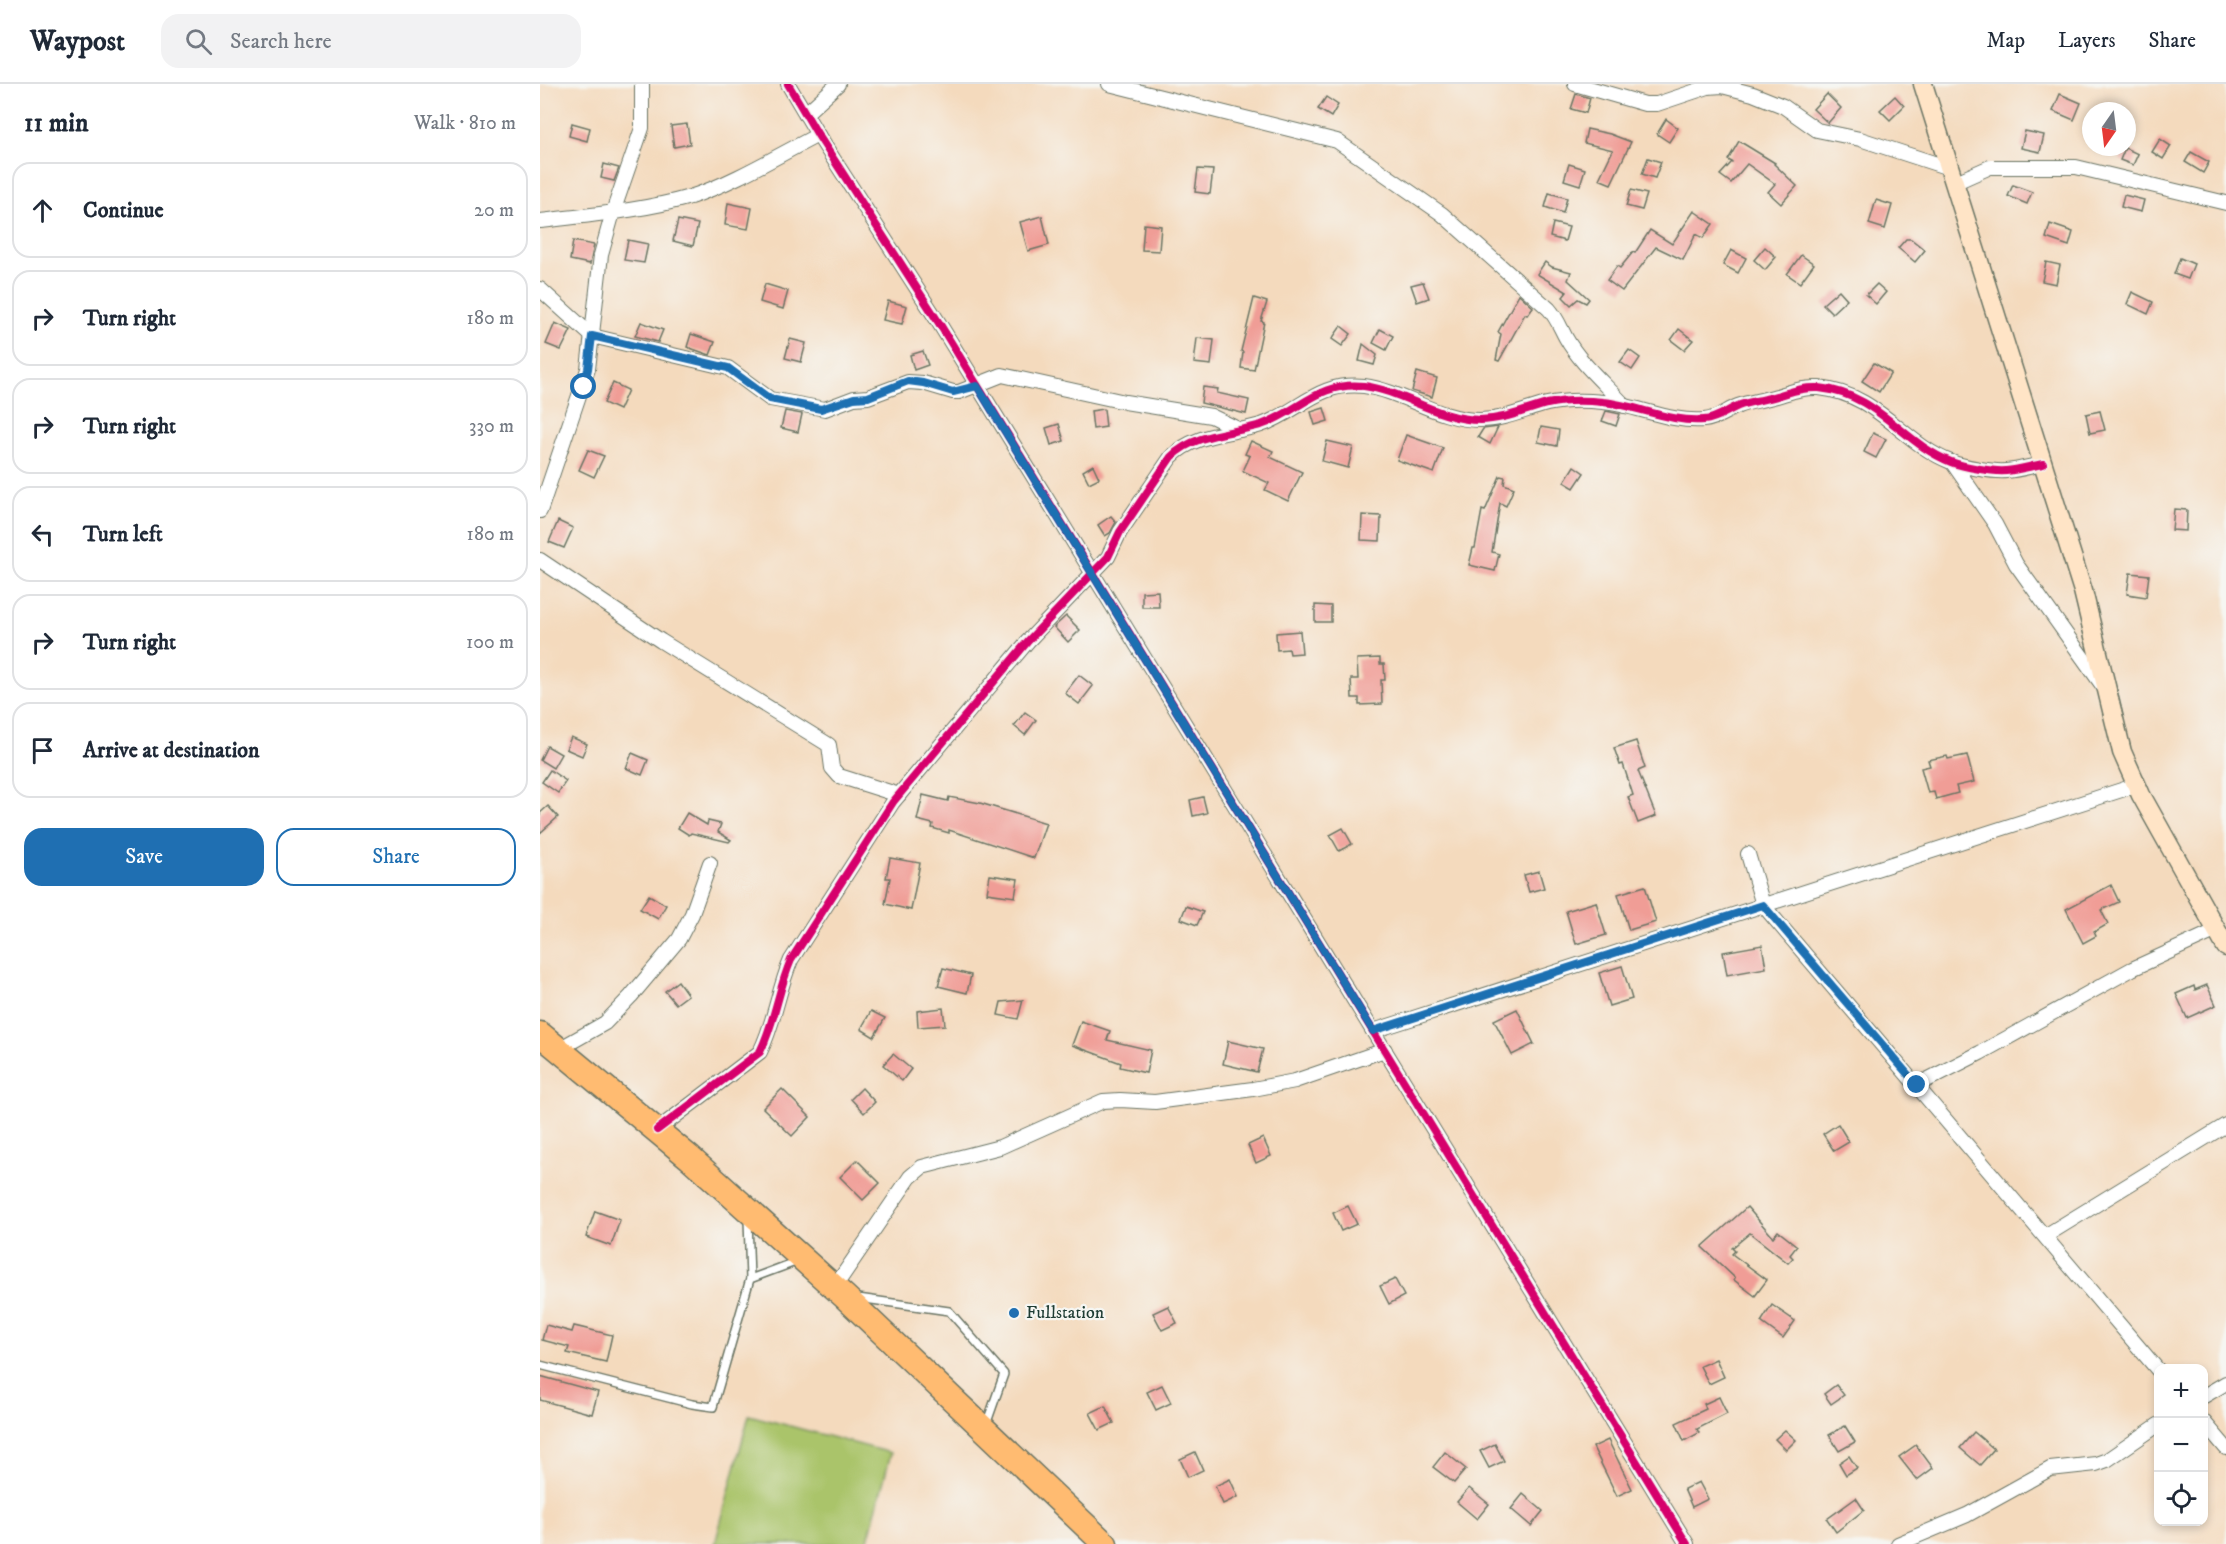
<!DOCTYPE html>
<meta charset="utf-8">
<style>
:root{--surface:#fff;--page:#f2f2f3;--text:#1f2937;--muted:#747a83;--line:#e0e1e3;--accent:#1f6fb2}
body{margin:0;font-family:"IM FELL DW Pica",serif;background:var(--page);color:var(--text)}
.controls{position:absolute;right:18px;bottom:18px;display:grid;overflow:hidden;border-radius:12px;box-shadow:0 3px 9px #0003}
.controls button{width:54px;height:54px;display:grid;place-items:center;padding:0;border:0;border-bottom:2px solid var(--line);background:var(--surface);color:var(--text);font:30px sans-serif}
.compass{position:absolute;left:1542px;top:18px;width:54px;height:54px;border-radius:50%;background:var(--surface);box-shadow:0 3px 9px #0003;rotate:194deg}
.stop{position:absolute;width:18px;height:18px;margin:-14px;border:4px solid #1f6fb2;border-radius:50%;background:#fff}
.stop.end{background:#1f6fb2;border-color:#fff;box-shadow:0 2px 6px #0008}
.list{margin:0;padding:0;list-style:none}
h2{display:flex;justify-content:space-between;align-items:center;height:78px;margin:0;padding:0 24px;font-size:26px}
h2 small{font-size:20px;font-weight:400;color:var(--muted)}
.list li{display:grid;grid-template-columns:39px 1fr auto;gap:18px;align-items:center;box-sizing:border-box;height:96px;margin:0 12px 12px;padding:0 12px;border:2px solid var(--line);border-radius:18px}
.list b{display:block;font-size:22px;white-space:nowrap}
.list em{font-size:20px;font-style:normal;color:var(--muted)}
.actions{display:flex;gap:12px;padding:18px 24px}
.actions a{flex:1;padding:14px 0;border:2px solid var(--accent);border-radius:18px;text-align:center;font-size:21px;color:var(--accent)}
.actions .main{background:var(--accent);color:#fff}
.icon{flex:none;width:33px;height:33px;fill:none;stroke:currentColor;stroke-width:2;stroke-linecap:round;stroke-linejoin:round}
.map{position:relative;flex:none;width:1686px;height:1460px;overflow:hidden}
header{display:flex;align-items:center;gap:36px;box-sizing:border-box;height:84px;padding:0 30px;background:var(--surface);border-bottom:2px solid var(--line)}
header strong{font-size:28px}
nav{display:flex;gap:33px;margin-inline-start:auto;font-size:21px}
.search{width:420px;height:54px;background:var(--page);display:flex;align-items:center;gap:15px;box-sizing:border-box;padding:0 21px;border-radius:18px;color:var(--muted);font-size:22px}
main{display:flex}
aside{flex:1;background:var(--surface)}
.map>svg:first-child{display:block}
.green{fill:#aac46a;stroke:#64804f;stroke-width:1.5}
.building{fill:#f09d96}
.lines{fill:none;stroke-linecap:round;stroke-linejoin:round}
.lane-casing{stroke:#6a7464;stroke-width:10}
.street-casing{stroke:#6a7464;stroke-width:16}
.secondary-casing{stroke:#6a7464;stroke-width:21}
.highway-casing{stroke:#6a7464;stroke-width:27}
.lane{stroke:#fff;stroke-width:7}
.street{stroke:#fff;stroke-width:14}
.secondary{stroke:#ffe4c6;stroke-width:18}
.highway{stroke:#ffbb71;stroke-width:24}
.cycleway-casing{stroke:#f6f6f2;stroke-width:11}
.cycleway{stroke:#d6006c;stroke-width:8}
.route{stroke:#1f6fb2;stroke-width:8}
.poi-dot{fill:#1f6fb2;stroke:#f6f6f2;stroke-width:2}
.labels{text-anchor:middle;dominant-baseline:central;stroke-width:4.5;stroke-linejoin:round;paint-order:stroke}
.poi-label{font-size:18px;fill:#1f3d34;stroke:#f6f6f2;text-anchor:start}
</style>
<header>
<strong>Waypost</strong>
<div class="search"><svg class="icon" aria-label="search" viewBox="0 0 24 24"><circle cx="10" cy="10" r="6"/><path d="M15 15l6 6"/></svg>Search here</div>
<nav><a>Map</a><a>Layers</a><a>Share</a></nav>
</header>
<main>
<aside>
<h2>11 min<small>Walk · 810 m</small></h2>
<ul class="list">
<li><svg class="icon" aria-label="ahead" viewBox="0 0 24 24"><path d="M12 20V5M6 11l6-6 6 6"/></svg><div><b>Continue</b></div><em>20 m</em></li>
<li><svg class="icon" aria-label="right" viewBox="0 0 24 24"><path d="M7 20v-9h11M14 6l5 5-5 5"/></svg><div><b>Turn right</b></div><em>180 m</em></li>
<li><svg class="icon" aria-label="right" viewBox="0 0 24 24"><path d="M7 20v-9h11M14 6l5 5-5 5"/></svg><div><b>Turn right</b></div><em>330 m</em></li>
<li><svg class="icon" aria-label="left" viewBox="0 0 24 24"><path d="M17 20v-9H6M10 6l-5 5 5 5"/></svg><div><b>Turn left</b></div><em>180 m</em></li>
<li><svg class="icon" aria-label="right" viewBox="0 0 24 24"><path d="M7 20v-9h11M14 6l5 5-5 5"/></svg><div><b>Turn right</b></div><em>100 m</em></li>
<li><svg class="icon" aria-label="arrive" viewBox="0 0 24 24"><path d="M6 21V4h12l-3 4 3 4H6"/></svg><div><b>Arrive at destination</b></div></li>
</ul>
<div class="actions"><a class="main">Save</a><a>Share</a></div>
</aside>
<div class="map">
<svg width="1686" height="1460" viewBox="0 0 1686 1460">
<rect width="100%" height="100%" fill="#f6f6f2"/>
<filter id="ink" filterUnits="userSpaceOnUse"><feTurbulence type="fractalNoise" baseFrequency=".0167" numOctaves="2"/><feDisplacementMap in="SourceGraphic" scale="12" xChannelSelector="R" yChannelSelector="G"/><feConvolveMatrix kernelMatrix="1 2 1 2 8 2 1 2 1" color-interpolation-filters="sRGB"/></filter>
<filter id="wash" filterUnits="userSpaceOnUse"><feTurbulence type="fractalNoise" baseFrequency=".008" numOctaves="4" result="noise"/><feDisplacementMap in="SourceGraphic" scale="24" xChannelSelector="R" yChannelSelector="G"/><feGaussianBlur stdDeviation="1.35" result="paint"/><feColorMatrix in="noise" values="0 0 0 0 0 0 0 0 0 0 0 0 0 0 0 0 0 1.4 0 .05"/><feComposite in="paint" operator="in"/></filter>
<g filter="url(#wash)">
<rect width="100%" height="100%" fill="#f4dabd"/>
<polygon class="green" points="209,1331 351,1369 327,1460 175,1460"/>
<g id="blocks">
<g class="building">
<polygon points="1036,10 1050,14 1046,29 1031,25"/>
<polygon points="1287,10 1301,24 1288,39 1273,25"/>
<polygon points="1520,10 1541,19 1534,36 1513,27"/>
<polygon points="1355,12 1364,22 1350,36 1340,26"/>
<polygon points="786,13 798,21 791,33 778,25"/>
<polygon points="1126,35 1138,44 1129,58 1117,50"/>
<polygon points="32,39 50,44 47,57 29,52"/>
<polygon points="147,40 150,60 134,63 131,42"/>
<polygon points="1047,45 1070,50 1091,58 1071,100 1059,95 1073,66 1044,59"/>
<polygon points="1485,47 1504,51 1500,68 1481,64"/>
<polygon points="1620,55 1631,62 1623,75 1612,68"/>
<polygon points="1199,57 1235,79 1234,80 1257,102 1241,120 1228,108 1235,100 1207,80 1191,99 1180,91 1192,78 1188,76"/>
<polygon points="1585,64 1598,70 1593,81 1580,76"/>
<polygon points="1651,68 1669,78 1663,89 1645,78"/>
<polygon points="1108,74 1121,78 1115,94 1102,90"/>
<polygon points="64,80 79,84 74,97 61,94"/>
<polygon points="1029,80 1045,85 1040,101 1024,96"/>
<polygon points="658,85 673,86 670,110 655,108"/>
<polygon points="1473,101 1492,108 1487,120 1468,112"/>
<polygon points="1091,106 1107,110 1102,126 1086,122"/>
<polygon points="1009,109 1027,114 1023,129 1005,123"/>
<polygon points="1584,111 1604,116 1601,128 1581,123"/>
<polygon points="1336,116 1352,121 1345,145 1329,140"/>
<polygon points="188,119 212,124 208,145 185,141"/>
<polygon points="1154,127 1173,140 1163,154 1156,150 1143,176 1116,163 1082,207 1067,196 1077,182 1080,184 1093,168 1095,169 1110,146 1132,160"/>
<polygon points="502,132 509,161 488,167 480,138"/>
<polygon points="138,136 158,140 153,162 133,157"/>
<polygon points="1013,139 1029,143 1025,157 1010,153"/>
<polygon points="604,140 621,142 619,167 602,166"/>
<polygon points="1510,140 1533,148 1529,162 1506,154"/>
<polygon points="1366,155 1371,155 1385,166 1375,178 1358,164"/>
<polygon points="88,156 108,160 104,179 84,176"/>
<polygon points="33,157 54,161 50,180 30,176"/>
<polygon points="1225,163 1236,173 1225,186 1214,176"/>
<polygon points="1191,166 1206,174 1198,189 1183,181"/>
<polygon points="1261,171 1274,180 1260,199 1247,190"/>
<polygon points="1640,174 1654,180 1648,195 1634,190"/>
<polygon points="1005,178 1012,183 1031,188 1028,196 1049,215 1046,219 1038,215 1031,221 1023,213 1027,208 997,190"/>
<polygon points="1506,178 1520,181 1516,200 1502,197"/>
<polygon points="883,198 889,214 877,218 871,201"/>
<polygon points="225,200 248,207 243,225 220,218"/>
<polygon points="1337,200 1346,208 1336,220 1326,211"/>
<polygon points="1299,206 1307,215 1292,229 1283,220"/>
<polygon points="1592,208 1613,218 1608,230 1587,220"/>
<polygon points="979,210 993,223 987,231 985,230 959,277 956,276 961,250 958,248"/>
<polygon points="714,214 727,218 721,237 724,238 714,286 701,284 703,268 701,267"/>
<polygon points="348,217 367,222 362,240 343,236"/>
<polygon points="101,238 123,246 118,258 95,252"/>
<polygon points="15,239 31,246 21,266 6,260"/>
<polygon points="801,242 811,250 802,262 792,255"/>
<polygon points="840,245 853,252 846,266 833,259"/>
<polygon points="1139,245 1153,256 1144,266 1131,256"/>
<polygon points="151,250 175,258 170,271 147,263"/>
<polygon points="657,254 674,256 671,281 654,279"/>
<polygon points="250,255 266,259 261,278 245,274"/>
<polygon points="823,260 837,271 834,281 819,277"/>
<polygon points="1089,266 1100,274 1092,286 1080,278"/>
<polygon points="383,267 388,281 374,286 370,271"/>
<polygon points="1334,279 1351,289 1339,308 1322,297"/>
<polygon points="877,288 897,294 892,313 872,307"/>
<polygon points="73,299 88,306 79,326 64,319"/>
<polygon points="663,303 678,305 677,309 709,316 706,330 661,319"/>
<polygon points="784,324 788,337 775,341 771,328"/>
<polygon points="564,325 566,343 553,345 551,327"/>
<polygon points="245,327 262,330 258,348 241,344"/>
<polygon points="1066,327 1080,330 1076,342 1062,337"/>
<polygon points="1560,327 1565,346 1550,349 1546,330"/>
<polygon points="519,340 524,357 511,361 506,344"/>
<polygon points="958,343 950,360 938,353 943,345"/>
<polygon points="1001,343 1019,346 1017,362 998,358"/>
<polygon points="1333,349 1346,355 1336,374 1324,368"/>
<polygon points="866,351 903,364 894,389 857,376"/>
<polygon points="711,357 733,367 730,373 762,388 748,417 725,406 729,399 703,387 710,372 705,370"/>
<polygon points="787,357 813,363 808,384 782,377"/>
<polygon points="48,366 64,372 54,393 39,386"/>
<polygon points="553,381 559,394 549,399 543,387"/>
<polygon points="1034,382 1044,389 1034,404 1024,398"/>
<polygon points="960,392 965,393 964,400 974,404 966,422 960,419 952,468 959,470 955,487 929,481 933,464 935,464 942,426 945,427"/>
<polygon points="1634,425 1647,426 1646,447 1632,446"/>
<polygon points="822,431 841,432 840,457 821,456"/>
<polygon points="571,432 576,438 570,449 565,452 558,441"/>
<polygon points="18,437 33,444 24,464 9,458"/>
<polygon points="1590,489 1609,491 1606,513 1587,510"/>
<polygon points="618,507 619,523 602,523 602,508"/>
<polygon points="775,521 791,522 791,538 775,538"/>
<polygon points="526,532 540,546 528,558 514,543"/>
<polygon points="760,547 762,569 750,570 749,565 737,566 736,549"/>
<polygon points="840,574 840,580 844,580 845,596 841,596 842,620 819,621 819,614 812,614 811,595 818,595 817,575"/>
<polygon points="539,591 553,602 539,620 525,609"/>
<polygon points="485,628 496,636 485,651 474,642"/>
<polygon points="31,653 47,660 42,672 26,665"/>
<polygon points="1096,657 1105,684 1098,687 1116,732 1098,739 1088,713 1093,711 1083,680 1080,681 1074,664"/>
<polygon points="7,662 21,670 13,684 0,676"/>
<polygon points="92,669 108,676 102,691 86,684"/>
<polygon points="1427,671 1434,698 1416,702 1418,709 1396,715 1394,708 1388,709 1381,684 1390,682 1388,676 1407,672 1408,675"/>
<polygon points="10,686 26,697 18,709 2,698"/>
<polygon points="383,711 408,717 409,713 440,719 506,739 494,774 409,746 409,749 392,744 393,740 377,736"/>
<polygon points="663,713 667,729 653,732 650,716"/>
<polygon points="8,722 18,733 0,749 0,729"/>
<polygon points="147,729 167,741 168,737 181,740 178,748 191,756 189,758 151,749 149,751 138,744"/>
<polygon points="803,744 812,760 799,767 790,751"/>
<polygon points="350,774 380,779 371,826 345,820 350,794 346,794"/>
<polygon points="999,787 1004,804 989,808 984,791"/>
<polygon points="450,791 478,795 475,813 447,809"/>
<polygon points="1571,801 1579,818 1561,826 1568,840 1554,848 1556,852 1543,859 1526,825"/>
<polygon points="1105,802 1116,838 1089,846 1078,810"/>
<polygon points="109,811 126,821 118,835 100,825"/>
<polygon points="1056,818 1066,851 1036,860 1026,827"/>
<polygon points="646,822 663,828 657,841 641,835"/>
<polygon points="1222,861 1226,884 1187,891 1183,868"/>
<polygon points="1082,882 1092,915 1069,922 1059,889"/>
<polygon points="403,884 431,891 427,909 398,902"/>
<polygon points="138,897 148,911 136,920 125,907"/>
<polygon points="1667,901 1676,921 1647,934 1636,910 1654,902 1655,906"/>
<polygon points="483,916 478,935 458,931 461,918"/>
<polygon points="403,924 405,941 378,943 377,927"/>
<polygon points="977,925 994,960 972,971 954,936"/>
<polygon points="331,927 345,934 334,953 321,945"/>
<polygon points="541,937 570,947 567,956 611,966 606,989 580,983 581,979 532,961"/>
<polygon points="688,957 723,965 717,988 683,980"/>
<polygon points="353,970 371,985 362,997 343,981"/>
<polygon points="322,1004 335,1018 324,1029 311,1015"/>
<polygon points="242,1005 270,1033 252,1052 223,1024"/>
<polygon points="1298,1040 1309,1058 1294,1067 1283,1050"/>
<polygon points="723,1054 731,1072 716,1079 708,1061"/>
<polygon points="317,1076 340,1099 323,1116 300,1093"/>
<polygon points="808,1122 817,1140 801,1147 793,1129"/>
<polygon points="1207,1123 1233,1153 1238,1147 1257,1162 1250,1171 1253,1174 1248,1179 1210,1149 1192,1164 1195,1167 1192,1170 1227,1196 1215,1212 1194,1196 1195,1194 1162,1163"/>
<polygon points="55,1127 80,1136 71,1162 46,1153"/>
<polygon points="855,1195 864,1212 849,1220 840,1202"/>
<polygon points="1232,1221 1255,1237 1243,1254 1221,1238"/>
<polygon points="628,1222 637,1239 622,1246 613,1229"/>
<polygon points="6,1241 32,1248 34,1242 72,1251 66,1278 27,1269 29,1263 2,1256"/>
<polygon points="1176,1275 1184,1293 1169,1300 1160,1282"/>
<polygon points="0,1292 58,1308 52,1330 0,1316"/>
<polygon points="622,1301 631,1319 616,1326 607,1308"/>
<polygon points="1296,1301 1304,1311 1291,1320 1284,1310"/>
<polygon points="1179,1313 1187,1330 1157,1345 1159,1349 1144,1357 1136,1339 1166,1325 1164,1320"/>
<polygon points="565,1322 574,1339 559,1346 550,1329"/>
<polygon points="1305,1342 1315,1358 1299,1367 1289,1351"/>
<polygon points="1245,1346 1256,1356 1246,1366 1235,1355"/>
<polygon points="1434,1348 1454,1365 1440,1381 1420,1364"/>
<polygon points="1068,1356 1092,1405 1077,1412 1053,1363"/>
<polygon points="955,1360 964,1377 949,1384 940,1367"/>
<polygon points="1376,1361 1393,1384 1377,1396 1359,1373"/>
<polygon points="655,1368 663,1386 648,1393 640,1375"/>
<polygon points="905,1368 926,1385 914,1399 893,1383"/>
<polygon points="1309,1372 1317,1384 1306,1391 1299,1379"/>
<polygon points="690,1395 698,1413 683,1420 675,1402"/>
<polygon points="1159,1398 1168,1415 1152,1423 1144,1405"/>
<polygon points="929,1404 949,1420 937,1435 917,1418"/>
<polygon points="983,1410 1003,1427 991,1442 971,1425"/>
<polygon points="1316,1414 1324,1426 1296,1448 1287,1435"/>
</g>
</g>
</g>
<g filter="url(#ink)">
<use href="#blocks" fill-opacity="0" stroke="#6a7464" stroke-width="1.5"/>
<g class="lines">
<g class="lane-casing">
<g id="lane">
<polyline points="210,1195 258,1177"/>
<polyline points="318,1214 409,1227 464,1290 446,1341"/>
<polyline points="0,1281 152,1320 173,1323 210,1195 208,1135"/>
</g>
</g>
<g class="street-casing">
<g id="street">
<polyline points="248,0 278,51 399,239 553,490 1147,1460"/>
<path d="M569,0L797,57L902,130L1009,225C1017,234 1020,243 1026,254C1040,279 1065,300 1085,322"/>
<polyline points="1035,0 1105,20 1117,20 1168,3 1182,2 1213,10 1243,22 1277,46 1320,55 1409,84"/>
<polyline points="265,30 298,0"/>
<polyline points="1414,99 1450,83 1536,83 1686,119"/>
<path d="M0,137C49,131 102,127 150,113C191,100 239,71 278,51"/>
<polyline points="0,205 52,252 188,284 230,315 285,325 314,314 328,313 368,298 383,299 413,308 419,308 462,291 585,318 671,332 700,346"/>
<polyline points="1412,378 1455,440 1476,480 1563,602"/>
<polyline points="0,427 48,285 61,171 73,128 102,44 102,0"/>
<polyline points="0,476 121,557 289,661 292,684 299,692 359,711"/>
<polyline points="1208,770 1223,821 1618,1286"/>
<polyline points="833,947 1597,701"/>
<polyline points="19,965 65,939 91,912 139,855 152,830 170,779"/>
<polyline points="1377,1001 1440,969 1592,885 1677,846"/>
<path d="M117,1046L220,968C235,938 238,906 251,876L353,718L488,557L568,473L580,448L631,373C655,349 690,350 721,341C759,328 778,297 824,302C863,307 898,336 940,336C964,336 984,326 1007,320C1025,316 1045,316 1063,318C1097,321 1130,339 1164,336C1177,335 1186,327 1198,322C1208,318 1218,317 1229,314C1247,310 1258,303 1279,304C1338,310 1362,359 1411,378C1424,383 1453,388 1466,387C1479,386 1491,382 1503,380"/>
<polyline points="1505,1152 1686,1041"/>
<polyline points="294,1204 370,1093 382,1083 460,1063 563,1017 580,1016 615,1018 713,1005 755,997 845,966"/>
<polyline points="1664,1312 1686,1299"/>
<polyline points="1664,1338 1686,1364"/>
<polyline points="1358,1460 1427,1431 1510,1385 1556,1380 1567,1376 1618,1341"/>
</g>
</g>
<g class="secondary-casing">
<polyline id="secondary" points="1383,0 1543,507 1582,668 1601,711 1686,863"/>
</g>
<g class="highway-casing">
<polyline id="highway" points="0,950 150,1074 304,1212 565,1460"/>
</g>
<use href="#lane" class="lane"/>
<use href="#street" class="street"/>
<use href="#secondary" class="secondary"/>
<use href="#highway" class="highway"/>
<g class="cycleway-casing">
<g id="cycleway">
<polyline points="248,0 278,51 399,239 553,490 1147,1460"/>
<path d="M117,1046L220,968C235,938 238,906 251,876L353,718L488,557L568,473L580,448L631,373C655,349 690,350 721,341C759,328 778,297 824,302C863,307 898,336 940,336C964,336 984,326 1007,320C1025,316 1045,316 1063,318C1097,321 1130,339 1164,336C1177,335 1186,327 1198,322C1208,318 1218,317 1229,314C1247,310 1258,303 1279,304C1338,310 1362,359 1411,378C1424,383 1453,388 1466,387C1479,386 1491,382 1503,380"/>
</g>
</g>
<use href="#cycleway" class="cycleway"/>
</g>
</g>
<g class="lines" filter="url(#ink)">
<polyline class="route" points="44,303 48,285 52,252 188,284 230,315 281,325 314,314 328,313 368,297 383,299 413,308 437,302 833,947 1223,821 1377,1001"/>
</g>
<circle class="poi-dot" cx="474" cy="1229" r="6"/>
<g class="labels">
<g class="poi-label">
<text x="486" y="1229">Fullstation</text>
</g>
</g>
</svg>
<div class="controls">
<button>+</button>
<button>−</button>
<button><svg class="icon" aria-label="locate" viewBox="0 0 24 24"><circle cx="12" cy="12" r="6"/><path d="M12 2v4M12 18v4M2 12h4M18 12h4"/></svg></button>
</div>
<svg class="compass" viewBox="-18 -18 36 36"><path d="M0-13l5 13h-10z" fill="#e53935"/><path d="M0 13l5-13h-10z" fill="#747a83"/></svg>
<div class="stop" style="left:44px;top:303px"></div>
<div class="stop end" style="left:1377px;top:1001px"></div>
</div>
</main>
